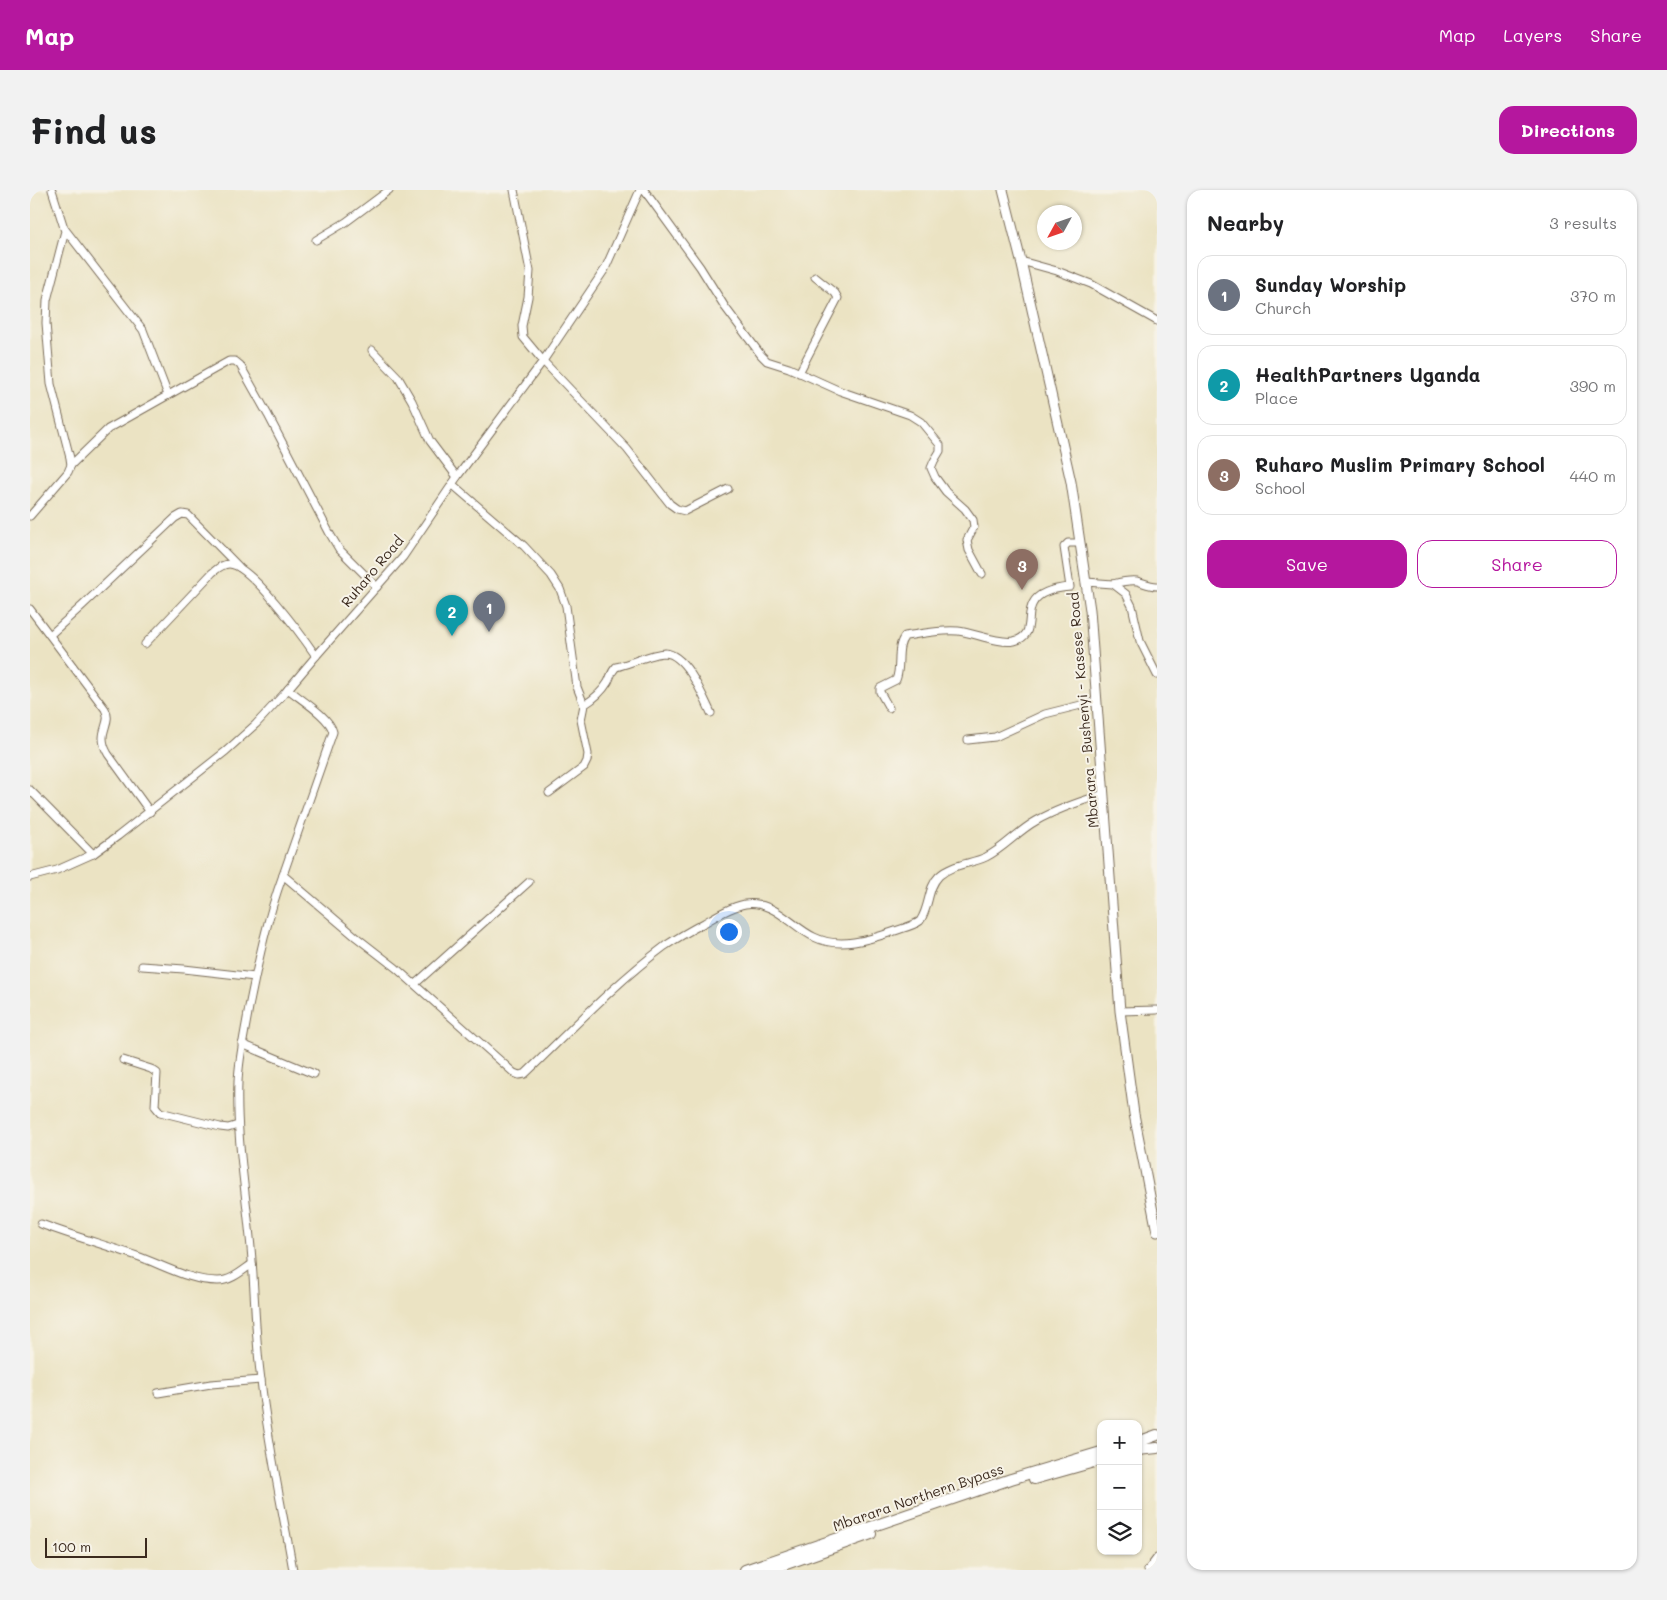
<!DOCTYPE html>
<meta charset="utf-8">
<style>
:root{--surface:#fff;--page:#f2f2f2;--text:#202124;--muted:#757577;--line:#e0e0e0;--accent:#b5179e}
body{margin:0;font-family:Mali,sans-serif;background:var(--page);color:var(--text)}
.controls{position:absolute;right:15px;bottom:15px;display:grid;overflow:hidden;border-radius:10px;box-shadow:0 1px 4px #0004}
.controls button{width:45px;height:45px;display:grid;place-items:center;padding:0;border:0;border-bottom:1px solid var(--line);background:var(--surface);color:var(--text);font:25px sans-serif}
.compass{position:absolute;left:1007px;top:15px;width:45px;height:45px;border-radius:50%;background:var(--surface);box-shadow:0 1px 4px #0004;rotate:230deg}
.scale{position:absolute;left:15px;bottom:12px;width:102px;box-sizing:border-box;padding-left:5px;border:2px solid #3b2a1e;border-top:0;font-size:14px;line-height:18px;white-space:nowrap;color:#3b2a1e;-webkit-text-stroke:4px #f7f3e8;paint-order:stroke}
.you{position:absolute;left:698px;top:741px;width:18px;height:18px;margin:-12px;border:4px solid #fff;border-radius:50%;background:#1a73e8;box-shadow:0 0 0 8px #1a73e833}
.badge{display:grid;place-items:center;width:32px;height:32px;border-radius:50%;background:var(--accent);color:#fff;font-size:16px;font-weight:700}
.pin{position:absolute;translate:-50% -41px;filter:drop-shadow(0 1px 2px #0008)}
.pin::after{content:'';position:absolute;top:26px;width:18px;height:15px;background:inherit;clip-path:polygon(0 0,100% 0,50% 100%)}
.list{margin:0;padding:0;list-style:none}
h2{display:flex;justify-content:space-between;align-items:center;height:65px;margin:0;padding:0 20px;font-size:21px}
h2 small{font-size:16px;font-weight:400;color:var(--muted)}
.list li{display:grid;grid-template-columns:32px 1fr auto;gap:15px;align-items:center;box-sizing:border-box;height:80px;margin:0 10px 10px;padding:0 10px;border:1px solid var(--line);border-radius:15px}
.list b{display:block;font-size:19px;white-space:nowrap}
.list p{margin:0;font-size:16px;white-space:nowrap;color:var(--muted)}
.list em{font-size:16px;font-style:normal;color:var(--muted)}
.actions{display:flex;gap:10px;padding:15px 20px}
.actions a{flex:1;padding:11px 0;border:1px solid var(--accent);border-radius:15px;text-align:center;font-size:18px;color:var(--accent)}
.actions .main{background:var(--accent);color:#fff}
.icon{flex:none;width:28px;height:28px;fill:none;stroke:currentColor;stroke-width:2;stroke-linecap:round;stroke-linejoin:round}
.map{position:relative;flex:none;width:1127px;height:1380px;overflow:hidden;border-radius:15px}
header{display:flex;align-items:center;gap:30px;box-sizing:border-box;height:70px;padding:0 25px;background:var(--accent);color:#fff}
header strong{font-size:24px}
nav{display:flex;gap:28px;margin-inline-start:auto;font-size:18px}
.intro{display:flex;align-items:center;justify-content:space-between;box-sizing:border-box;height:120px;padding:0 30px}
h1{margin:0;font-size:35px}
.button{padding:12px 22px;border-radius:15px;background:var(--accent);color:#fff;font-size:18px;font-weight:700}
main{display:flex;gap:30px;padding:0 30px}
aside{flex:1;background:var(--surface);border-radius:15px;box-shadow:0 1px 4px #0004}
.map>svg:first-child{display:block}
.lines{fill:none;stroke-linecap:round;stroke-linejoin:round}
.minor-casing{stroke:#796b58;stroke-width:9}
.major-casing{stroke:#796b58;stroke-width:11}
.highway-casing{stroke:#796b58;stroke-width:12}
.minor{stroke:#fff;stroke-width:7}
.major{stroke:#fff;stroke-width:9}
.highway{stroke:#fff;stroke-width:10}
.labels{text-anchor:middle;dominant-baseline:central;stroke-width:4;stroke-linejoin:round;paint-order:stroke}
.street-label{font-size:14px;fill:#3b2a1e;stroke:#f7f3e8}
</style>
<header>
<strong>Map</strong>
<nav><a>Map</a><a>Layers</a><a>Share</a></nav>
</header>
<div class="intro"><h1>Find us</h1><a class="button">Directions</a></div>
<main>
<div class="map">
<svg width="1127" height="1380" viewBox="0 0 1127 1380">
<rect width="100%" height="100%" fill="#f7f3e8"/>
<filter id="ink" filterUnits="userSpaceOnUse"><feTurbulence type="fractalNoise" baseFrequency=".02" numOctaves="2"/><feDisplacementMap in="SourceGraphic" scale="10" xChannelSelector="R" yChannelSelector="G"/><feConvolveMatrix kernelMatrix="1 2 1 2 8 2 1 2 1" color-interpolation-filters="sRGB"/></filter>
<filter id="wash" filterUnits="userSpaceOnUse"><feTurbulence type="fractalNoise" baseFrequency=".0096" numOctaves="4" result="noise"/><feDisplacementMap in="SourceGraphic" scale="20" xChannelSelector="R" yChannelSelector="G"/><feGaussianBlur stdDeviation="1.12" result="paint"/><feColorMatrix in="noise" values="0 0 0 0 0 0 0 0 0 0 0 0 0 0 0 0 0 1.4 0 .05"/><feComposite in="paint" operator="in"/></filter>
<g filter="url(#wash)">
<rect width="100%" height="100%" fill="#ebe3c3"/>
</g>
<g filter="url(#ink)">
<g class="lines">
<g class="minor-casing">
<g id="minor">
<polyline points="484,0 500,81 498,107 492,136 493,147 513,171 597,259 640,314 647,319 655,321 698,299"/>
<polyline points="614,0 670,77 695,117 731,165 737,171 759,178 810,201 880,225 891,232 910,255 910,261 904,271 901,278 905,287 916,302 935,319 943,330 944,337 937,350 939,360 952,384"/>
<polyline points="34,38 113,140 138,205"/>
<polyline points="286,50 316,32 359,0"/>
<polyline points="991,71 1027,81 1061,94 1127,131"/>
<polyline points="342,160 368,187 382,211 400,251 427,287"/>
<polyline points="769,183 808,108 805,103 785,87"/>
<polyline points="41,275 78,239 199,171 205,171 210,175 238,225 300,344 309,359 347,397"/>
<polyline points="422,294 494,356 521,385 530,399 536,416 547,497 554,515 551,530 558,564 557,571 554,577 519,603"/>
<polyline points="0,326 38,282 41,275 40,268 21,194 16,133 17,110 35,41 22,0"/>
<polyline points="1056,392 1083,394 1096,404 1102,416 1110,451 1127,485"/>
<path d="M1083,394C1091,392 1099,390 1107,391C1114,393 1120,396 1127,396"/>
<path d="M0,419L75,519C81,530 73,537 73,548C73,554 75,559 78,564L120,622"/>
<polyline points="20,445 53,415 145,328 152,324 158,325 161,328 209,377"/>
<path d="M115,454L182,383C187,379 192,374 199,374C220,374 273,447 286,466"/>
<path d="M258,499C270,509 300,527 303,542L253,685L326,747L366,778L484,883L489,885L495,884C540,841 585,793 635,756C647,748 661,740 674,733C686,726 700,717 715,714C744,710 761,736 784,747C810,760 841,749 865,741C873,738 883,736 890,731C900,717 897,698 909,686C922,674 941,674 956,667C974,658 988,641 1006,631C1027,619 1051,611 1074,604"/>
<path d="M554,515C564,509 572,502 578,492C581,486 581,482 586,477C599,474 623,463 635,463C656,464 673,506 681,523"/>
<path d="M859,518L850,502V498L866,490C872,476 865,458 875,446C892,444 911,439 928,441C944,443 969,454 984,451C1006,446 995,426 1003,413C1009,401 1028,398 1040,397L1034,357L1038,353H1050"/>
<polyline points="938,550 965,547 1015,524 1067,511"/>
<polyline points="0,600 63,664"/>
<path d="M253,685C237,728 228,773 219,817C215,842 209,867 208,892C206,948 216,1002 221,1058C225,1102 225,1146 231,1190C238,1254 252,1317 263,1380"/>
<polyline points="0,687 27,680 63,664 88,646 196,561 226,534 253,505 286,466 373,367 427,287 513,171 575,79 610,0"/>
<polyline points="112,776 154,779 225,787"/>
<polyline points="385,794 499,692"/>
<polyline points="1090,821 1127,820"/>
<polyline points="212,854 284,884"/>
<polyline points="93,870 121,879 127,883 125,916 130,922 190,937 198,938 208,935"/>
<path d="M11,1034C43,1046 75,1055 107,1066C133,1075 159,1091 188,1091C201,1091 212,1081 222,1074"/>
<polyline points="128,1203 181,1194 231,1190"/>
<polyline points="1118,1380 1127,1368"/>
</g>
</g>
<g class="major-casing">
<polyline id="major" points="973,0 991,71 1041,292 1060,420 1090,821 1104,924 1127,1042"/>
</g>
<g class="highway-casing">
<g id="highway">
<polyline points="1108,1252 1127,1245"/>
<polyline points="1108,1260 1127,1258"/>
<polyline points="1004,1289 1071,1270"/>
<polyline points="715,1380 981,1289 1071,1262"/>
<polyline points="739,1380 841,1344"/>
</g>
</g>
<use href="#minor" class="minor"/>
<use href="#major" class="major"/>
<use href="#highway" class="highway"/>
</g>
</g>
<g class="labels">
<g class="street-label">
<text transform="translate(342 381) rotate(-50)">Ruharo Road</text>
<text transform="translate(1053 520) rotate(-95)">Mbarara - Bushenyi - Kasese Road</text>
<text transform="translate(888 1307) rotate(-19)">Mbarara Northern Bypass</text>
</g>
</g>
</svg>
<div class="controls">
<button>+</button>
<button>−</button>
<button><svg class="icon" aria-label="layers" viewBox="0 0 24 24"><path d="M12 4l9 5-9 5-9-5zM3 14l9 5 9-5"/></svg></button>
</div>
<svg class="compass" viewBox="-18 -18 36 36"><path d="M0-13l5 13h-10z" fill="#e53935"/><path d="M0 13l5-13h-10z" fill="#757577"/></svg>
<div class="scale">100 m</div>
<div class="you"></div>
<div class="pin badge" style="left:459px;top:442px;background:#6b7280">1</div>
<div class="pin badge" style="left:422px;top:446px;background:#0f9aa8">2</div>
<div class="pin badge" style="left:992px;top:400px;background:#8d6e63">3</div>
</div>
<aside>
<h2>Nearby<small>3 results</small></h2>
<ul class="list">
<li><span class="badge" style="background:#6b7280">1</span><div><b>Sunday Worship</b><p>Church</p></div><em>370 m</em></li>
<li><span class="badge" style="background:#0f9aa8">2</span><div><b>HealthPartners Uganda</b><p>Place</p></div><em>390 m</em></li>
<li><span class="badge" style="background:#8d6e63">3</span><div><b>Ruharo Muslim Primary School</b><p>School</p></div><em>440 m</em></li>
</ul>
<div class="actions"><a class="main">Save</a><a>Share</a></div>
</aside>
</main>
